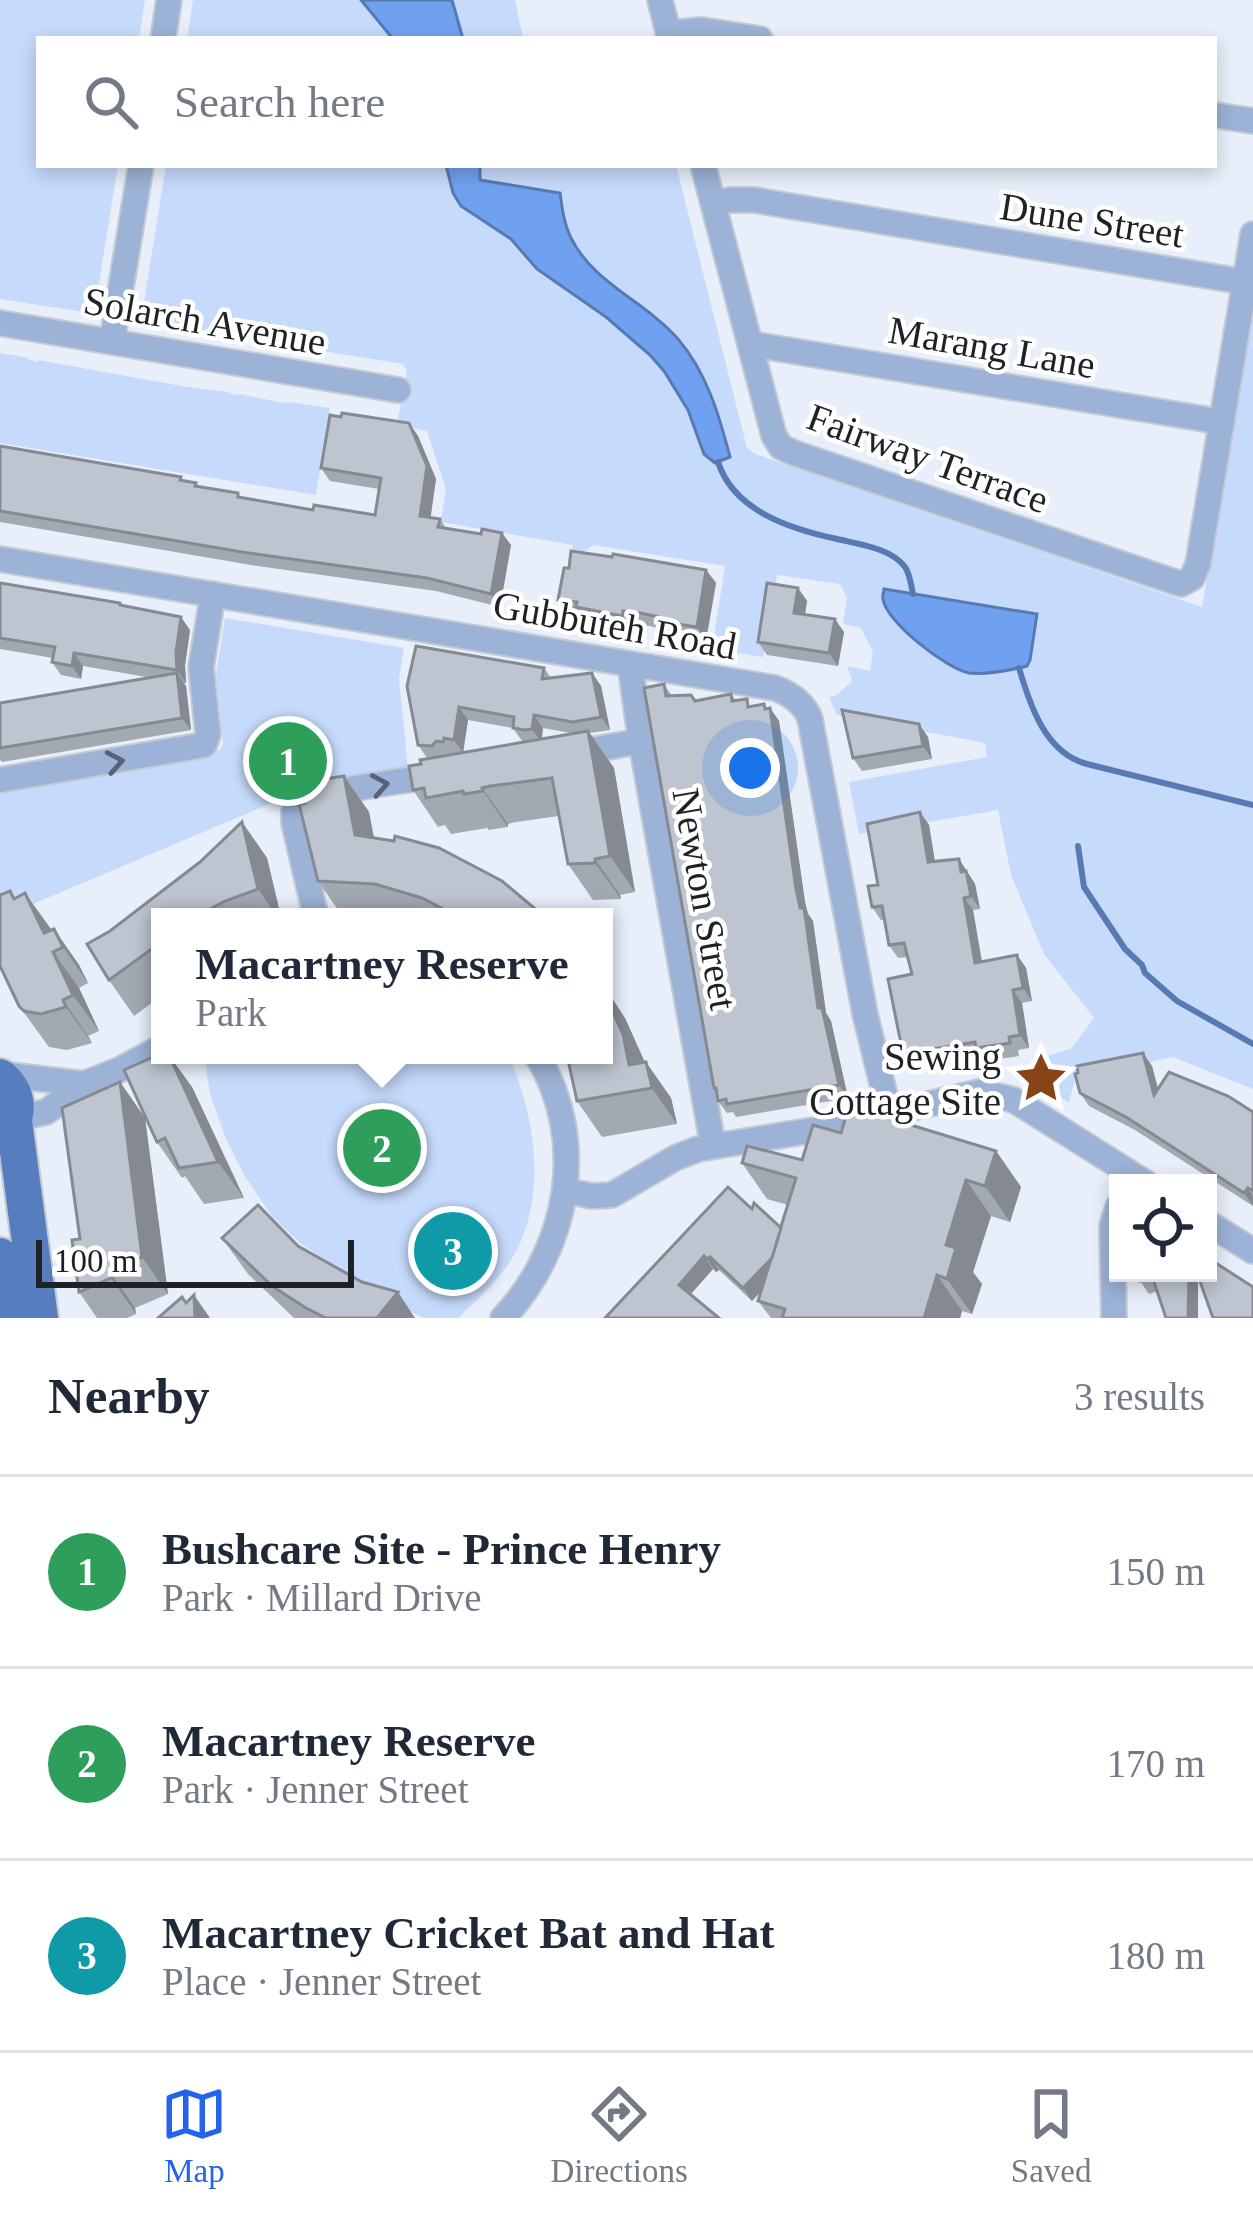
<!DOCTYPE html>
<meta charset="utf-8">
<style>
:root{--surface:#fff;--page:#f2f2f3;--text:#1f2937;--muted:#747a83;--line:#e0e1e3;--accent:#2563eb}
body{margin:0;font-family:Georgia,serif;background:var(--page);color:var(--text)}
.controls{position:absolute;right:36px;bottom:36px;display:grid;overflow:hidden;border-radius:0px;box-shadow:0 6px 18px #0003}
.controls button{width:108px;height:108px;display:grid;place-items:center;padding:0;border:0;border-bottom:3px solid var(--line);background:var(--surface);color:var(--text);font:60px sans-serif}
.scale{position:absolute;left:36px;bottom:30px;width:318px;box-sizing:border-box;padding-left:12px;border:6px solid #1f2125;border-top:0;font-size:33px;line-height:42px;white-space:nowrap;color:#1f2125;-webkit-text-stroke:9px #fff;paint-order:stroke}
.you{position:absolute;left:750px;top:768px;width:42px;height:42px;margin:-30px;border:9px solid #fff;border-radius:50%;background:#1a73e8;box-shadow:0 0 0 18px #1a73e833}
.badge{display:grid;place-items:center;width:78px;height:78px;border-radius:50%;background:var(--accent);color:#fff;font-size:39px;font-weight:700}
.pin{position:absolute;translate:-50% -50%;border:6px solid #fff;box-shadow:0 3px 12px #0006}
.popup{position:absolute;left:151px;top:908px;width:462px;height:156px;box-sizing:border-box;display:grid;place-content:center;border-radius:0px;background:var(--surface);filter:drop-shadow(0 3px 9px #0005);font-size:39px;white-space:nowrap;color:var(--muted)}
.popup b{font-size:45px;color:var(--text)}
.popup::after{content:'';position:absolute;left:50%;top:100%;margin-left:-24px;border:24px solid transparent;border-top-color:var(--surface)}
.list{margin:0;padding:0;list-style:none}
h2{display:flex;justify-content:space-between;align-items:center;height:156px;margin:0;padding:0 48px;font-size:51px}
h2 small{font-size:39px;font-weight:400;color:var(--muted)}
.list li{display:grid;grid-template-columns:78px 1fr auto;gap:36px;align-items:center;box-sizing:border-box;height:192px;padding:0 48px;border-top:3px solid var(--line)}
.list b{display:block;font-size:45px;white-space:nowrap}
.list p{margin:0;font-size:39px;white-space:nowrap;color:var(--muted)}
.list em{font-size:39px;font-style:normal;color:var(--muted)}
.icon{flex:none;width:66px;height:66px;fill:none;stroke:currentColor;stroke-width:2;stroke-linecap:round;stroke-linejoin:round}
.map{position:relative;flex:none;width:1253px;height:1318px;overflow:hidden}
.search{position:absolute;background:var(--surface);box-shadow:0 6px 18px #0003;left:36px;right:36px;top:36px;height:132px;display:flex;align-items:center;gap:30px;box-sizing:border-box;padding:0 42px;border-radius:0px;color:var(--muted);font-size:45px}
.sheet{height:732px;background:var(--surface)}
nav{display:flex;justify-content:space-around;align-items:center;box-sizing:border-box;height:168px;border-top:3px solid var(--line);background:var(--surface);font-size:33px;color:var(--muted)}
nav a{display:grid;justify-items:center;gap:6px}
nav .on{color:var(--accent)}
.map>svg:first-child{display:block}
.green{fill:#c6dafb}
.water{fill:#70a0f0;stroke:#587ab3;stroke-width:3}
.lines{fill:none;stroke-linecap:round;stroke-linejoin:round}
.stream{stroke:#587ab3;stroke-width:6}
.street-casing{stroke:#c4cad4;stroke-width:28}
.primary-casing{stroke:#c4cad4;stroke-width:40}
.street{stroke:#9cb2d6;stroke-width:24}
.primary{stroke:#567dbe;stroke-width:36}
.wall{fill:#a3a9b3;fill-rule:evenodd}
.shaded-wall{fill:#858a92}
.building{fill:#bec5d0;stroke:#858a92;stroke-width:3}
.oneway{stroke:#576275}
.labels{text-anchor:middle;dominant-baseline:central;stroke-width:9;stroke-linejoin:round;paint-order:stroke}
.street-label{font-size:39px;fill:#1f2125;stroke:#fff}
.poi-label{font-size:39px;fill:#1f2125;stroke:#fff;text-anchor:end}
</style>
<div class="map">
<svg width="1253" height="1318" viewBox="0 0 1253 1318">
<rect width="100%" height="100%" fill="#e8effa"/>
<g class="green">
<polygon points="0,0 145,0 139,39 39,39 39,165 118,165 95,308 90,313 0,299"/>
<polygon points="193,0 515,0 523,39 187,39"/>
<polygon points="166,165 676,165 747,448 755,454 1202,607 1253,311 1253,1089 1173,1057 1087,1076 1076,1075 1069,1103 1037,1081 1036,1060 1072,1048 1094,1018 1044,954 1011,875 998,810 859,834 849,782 987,757 985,743 837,715 829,697 837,695 852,681 847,666 870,671 873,652 861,628 843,624 847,598 840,584 777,575 763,657 712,649 725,566 593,545 570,562 573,545 441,522 446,489 427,431 397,425 407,371 403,364 141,322"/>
<polygon points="0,353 29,358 29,360 37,362 38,360 187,387 228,392 233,395 239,394 284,403 289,402 330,408 316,495 0,443"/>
<polygon points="225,618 404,648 399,679 408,769 302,788 288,800 279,800 0,918 0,789 10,790 220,750 223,744 216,674"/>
<path d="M204,1055H508C535,1113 548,1196 514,1255C500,1279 478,1299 458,1318H424L378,1295L300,1243L272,1216L244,1175L226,1139L210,1094Z"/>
</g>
<g class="water">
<polygon points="361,0 452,0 463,39 393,39"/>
<path d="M446,165H480V180L560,193C562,208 564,224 571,238C593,283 646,302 678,339C707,373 719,415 730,457L715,463L704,454L688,410L664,371L650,355L606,317L537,269L511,239L461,206L453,193Z"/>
<path d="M884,589L1037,614L1030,660L1027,666C1011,670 986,675 969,673C947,669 886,622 883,599C882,596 884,592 884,589Z"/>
</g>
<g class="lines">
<g class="stream">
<path d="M718,462C734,511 790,529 837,539C858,544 891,548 905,567C910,574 911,585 913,594"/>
<path d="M1019,668C1030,705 1045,753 1087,764L1253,805"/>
<polyline points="1078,846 1084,887 1125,949 1142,965 1145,973 1177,1001 1253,1044"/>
</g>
<g class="street-casing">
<g id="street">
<polyline points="660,0 670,39"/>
<polyline points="668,33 702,30 760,39"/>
<polyline points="163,39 169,0"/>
<polyline points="1214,115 1253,121"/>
<polyline points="703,165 774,436 781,447 794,453 1181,584 1192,578 1198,564 1253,234"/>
<polyline points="713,203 731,200 754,200 1245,282"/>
<polyline points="0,323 398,390"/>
<polyline points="112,342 141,165"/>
<polyline points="751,344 1222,422"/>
<path d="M0,559L775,688C791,694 804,703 810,719L865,1014L889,1112"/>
<polyline points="630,664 641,741 713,1146"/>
<polyline points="569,754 641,741"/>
<polyline points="0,780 204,745 208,734 201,667 213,594"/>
<path d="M316,917L294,823C294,815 292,811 298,805C309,792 417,779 440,775"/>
<polyline points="0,1074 84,1084"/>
<polyline points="14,1119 46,1112 84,1084 119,1070 160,1048"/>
<polyline points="566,1191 592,1196 612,1195 675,1158 698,1149 826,1128 980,1092 1014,1100 1146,1183"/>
<polyline points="1208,1223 1253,1251"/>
<path d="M503,1318C570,1247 588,1140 537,1055"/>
<polyline points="1114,1318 1112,1226 1118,1207"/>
</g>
</g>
<g class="primary-casing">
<g id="primary">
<path d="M0,1077C21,1095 21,1119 0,1137"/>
<polyline points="14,1121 40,1318"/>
<polyline points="0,1256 4,1318"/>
</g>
</g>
<use href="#street" class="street"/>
<use href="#primary" class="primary"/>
</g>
<g class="wall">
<polygon points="409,423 418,436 436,479 430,518 440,519 446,528 481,534 502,533 511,545 500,607 436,591 251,565 0,522 0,446 196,483 198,486 242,498 313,510 375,515 379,489 330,481 321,468"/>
<polygon points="706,570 716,583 706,640 667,634 663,629 649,626 632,623 631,629 585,620 581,615 567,613 558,600"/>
<polygon points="0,583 120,603 122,606 190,630 185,665 186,683 184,683 186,686 191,730 2,762 0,760 0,703 152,678 83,666 81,679 61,675 52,662 53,658 0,649"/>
<polygon points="798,588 807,601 805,615 844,632 838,666 767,655 758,642"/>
<path d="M544,668L551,678L592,673L601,686L610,730L590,733L614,768L635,892L620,895L621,899L593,900L568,864L559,816L516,822L508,824V827L489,830L487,828L451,834L445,825L438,827L413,790L421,764L427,758L418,745L407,686ZM468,720L513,728L522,741L526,742L463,752ZM543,728L576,734L542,739Z"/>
<polygon points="664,684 672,696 695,701 731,694 736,701 752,706 764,704 767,709 770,708 779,721 805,902 808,914 813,921 826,1013 831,1021 848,1098 736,1117 733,1112 727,1113 718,1101 717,1093 714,1088"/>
<polygon points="919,724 928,737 932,759 862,771 853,758"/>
<polygon points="344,776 369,812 374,838 541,917 343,917 318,881"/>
<polygon points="920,812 929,825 935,862 959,859 975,884 980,909 973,910 982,961 1017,955 1026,968 1032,1001 1022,1003 1029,1048 1018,1050 1019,1056 985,1061 982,1056 912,1066 903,1054 912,974 908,957 898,958 889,945 885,920 881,920 872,907 878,885"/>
<polygon points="242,822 267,858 281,917 160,917 160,997 134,1016 109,980 87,944 110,931 200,862"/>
<polygon points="10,891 15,898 51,930 54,929 79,965 88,983 79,988 99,1031 88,1036 92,1043 67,1050 49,1047 19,1006"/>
<polygon points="625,1018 644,1062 671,1098 677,1124 602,1137 577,1101"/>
<polygon points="1152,1066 1158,1089 1253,1112 1253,1206 1135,1130 1089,1106 1080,1093"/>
<polygon points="120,1082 145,1118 168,1294 135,1308 136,1314 127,1318 97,1318 79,1292 80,1239"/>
<polygon points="192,1087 244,1198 204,1204 185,1176 182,1178 157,1142"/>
<polygon points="841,1133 996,1151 1021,1187 1010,1222 991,1216 973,1272 982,1284 972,1314 962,1311 960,1318 771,1318 758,1301 761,1291 752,1301 719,1270 716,1272 713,1269 691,1294 605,1318 752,1209 781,1228 788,1205 767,1199 742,1163 802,1160"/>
<polygon points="222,1238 298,1246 415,1318 294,1318 248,1274"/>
<polygon points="1137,1273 1208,1273 1149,1294 1140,1281"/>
</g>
<g class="shaded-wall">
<polygon points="409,423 418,436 436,479 429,529 420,516"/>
<polygon points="502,533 511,545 500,607 491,594"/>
<polygon points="706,570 716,583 706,640 697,627"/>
<polygon points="798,588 807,601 803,626 794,613"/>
<polygon points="623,611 632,623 631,629 622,616"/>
<polygon points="181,617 190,630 185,665 186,683 177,670 176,652"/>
<polygon points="835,619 844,632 838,666 829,653"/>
<polygon points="74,653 83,666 81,679 72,666"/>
<polygon points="177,673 186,686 191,730 182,718"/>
<polygon points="592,673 601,686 610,730 601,717"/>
<polygon points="764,704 770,713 770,708 779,721 805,902 808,914 813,921 826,1013 831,1021 848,1098 839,1085 818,1008"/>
<polygon points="459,707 468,720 463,753 454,740"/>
<polygon points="534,715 543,728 541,742 532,729"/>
<polygon points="919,724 928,737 932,759 923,746"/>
<polygon points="588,731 614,768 635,892 610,856"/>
<polygon points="344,776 369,812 380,871 355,835"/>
<polygon points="482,788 508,824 508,827 483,791"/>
<polygon points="920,812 929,825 937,875 928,862"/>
<polygon points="242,822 267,858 281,917 277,917 258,889"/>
<polygon points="595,859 620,895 621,899 595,863"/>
<polygon points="959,859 975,884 980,909 971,896 961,872"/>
<polygon points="25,893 51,929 44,933"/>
<polygon points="964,898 973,910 984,976 975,963"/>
<polygon points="534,908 541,917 526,917"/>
<polygon points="54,929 79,965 88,983 63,947"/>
<polygon points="53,952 79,988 99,1031 73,995"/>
<polygon points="1017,955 1026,968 1032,1001 1023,988"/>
<polygon points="604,986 625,1018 648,1069 646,1062 671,1098 677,1124 652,1088 629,1065 604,993"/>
<polygon points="1013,990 1022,1003 1029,1048 1020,1035"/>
<polygon points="63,1000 88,1036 92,1043 66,1007"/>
<polygon points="1143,1053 1152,1066 1163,1108 1154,1095"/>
<polygon points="169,1055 192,1087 244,1198 218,1162"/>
<polygon points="120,1082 145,1118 168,1294 142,1257"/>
<polygon points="996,1151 1021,1187 1010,1222 985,1186"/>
<polygon points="966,1180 991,1216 973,1272 982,1284 972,1314 947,1279 946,1245"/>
<polygon points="1248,1188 1253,1196 1253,1206 1244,1193"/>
<polygon points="791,1237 800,1250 752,1301 743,1288"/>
<polygon points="704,1256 713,1269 688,1297 679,1285"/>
<polygon points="710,1257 719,1270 716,1272 707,1259"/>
<polygon points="110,1272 135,1308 136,1314 111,1278"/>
<polygon points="1189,1273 1198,1273 1198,1318 1188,1318"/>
<polygon points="937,1275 962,1311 960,1318 924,1318"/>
<polygon points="398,1292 415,1318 377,1318"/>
<polygon points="194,1295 210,1318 195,1318"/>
</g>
<g class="building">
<polygon points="342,413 409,423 427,466 420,516 440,519 438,527 481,534 482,529 502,533 491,594 427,578 242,552 0,511 0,446 181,477 180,480 196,483 195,486 238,493 238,497 313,510 314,505 375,515 381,478 321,468 330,415 341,417"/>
<polygon points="571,551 612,557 613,554 706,570 697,627 658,621 659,617 640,613 623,611 622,616 576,607 577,602 558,600 564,568 569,568"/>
<polygon points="0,583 120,603 120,605 181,617 176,652 177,670 74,653 72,666 52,662 55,647 0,638"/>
<polygon points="767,583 798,588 794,613 835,619 829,653 758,642"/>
<polygon points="416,646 544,668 542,679 592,673 601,717 573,722 534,715 532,729 525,730 513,728 514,717 459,707 454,740 444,738 443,742 436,741 432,746 418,745 407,686"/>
<polygon points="177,673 182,718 0,748 0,703"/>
<polygon points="664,684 666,696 691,695 695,701 731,694 732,701 747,699 748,707 764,704 765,709 770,708 796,889 800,908 804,908 818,1008 822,1008 839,1085 727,1104 726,1099 718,1101 716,1088 714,1088 644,688"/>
<polygon points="842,710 919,724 923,746 853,758"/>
<polygon points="588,731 610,856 595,859 595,863 568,864 552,778 490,786 482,788 483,791 464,794 463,791 426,798 424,788 413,790 409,766 421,764 420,760"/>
<polygon points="344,776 355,835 394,841 395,836 439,848 502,881 534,908 526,917 458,917 422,898 375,884 318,881 299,804 305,803 300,783"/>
<polygon points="920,812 928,862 959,859 961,872 966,871 971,896 964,898 975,963 1017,955 1023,988 1013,990 1020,1035 1009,1037 1010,1043 976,1048 975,1042 903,1054 888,979 912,974 904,943 889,945 882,906 872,907 868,886 878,885 867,824"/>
<polygon points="242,822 258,889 225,901 195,917 160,917 160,943 109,980 87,944 110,931 200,862"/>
<polygon points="10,891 14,899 25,893 44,933 54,929 63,947 53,952 73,995 63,1000 66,1007 41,1014 24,1011 19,1006 0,966 0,895"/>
<polygon points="604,993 623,1034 629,1065 646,1062 652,1088 577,1101 567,1055 604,1055"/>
<polygon points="1143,1053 1154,1095 1169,1072 1228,1096 1253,1112 1253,1191 1248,1188 1244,1193 1126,1117 1080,1093 1075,1074 1078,1073 1077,1066"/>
<polygon points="160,1054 169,1055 218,1162 179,1168 165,1138 157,1142 124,1070"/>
<polygon points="120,1082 142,1257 110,1272 111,1278 79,1292 72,1240 80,1239 62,1108"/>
<polygon points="849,1106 996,1151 985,1186 966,1180 946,1245 956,1248 951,1265 947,1279 937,1275 924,1318 782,1318 785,1309 758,1301 796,1178 742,1163 747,1146 802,1160 813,1125 841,1133"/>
<polygon points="728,1187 752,1209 754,1203 781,1228 772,1258 743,1288 710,1257 707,1259 704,1256 679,1285 719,1318 605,1318"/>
<polygon points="258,1205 298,1246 362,1282 398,1292 377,1318 326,1318 306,1308 272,1286 222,1238"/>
<polygon points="1208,1258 1253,1287 1253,1318 1213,1318 1197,1273 1208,1273"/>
<polygon points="1137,1273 1189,1273 1188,1318 1166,1318 1152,1276 1140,1281"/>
<polygon points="194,1295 195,1318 158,1318 182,1297 186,1303"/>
</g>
<defs><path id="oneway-chevron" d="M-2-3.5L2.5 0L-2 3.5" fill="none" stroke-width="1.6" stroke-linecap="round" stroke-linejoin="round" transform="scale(3)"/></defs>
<g class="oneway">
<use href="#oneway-chevron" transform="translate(115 762) rotate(-10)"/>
<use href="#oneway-chevron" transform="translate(380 785) rotate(-10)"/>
</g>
<defs>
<g id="sight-bare" transform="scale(4.14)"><path d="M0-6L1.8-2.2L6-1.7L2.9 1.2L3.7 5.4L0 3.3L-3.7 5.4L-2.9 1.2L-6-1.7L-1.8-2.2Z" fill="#884417" stroke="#fff" stroke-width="2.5" paint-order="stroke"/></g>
</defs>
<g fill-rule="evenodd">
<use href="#sight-bare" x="1041" y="1078"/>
</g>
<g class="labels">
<g class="street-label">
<text transform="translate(1092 220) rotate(9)">Dune Street</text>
<text transform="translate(205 321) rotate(10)">Solarch Avenue</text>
<text transform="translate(992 347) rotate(10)">Marang Lane</text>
<text transform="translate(928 458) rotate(20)">Fairway Terrace</text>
<text transform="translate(615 625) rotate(10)">Gubbuteh Road</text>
<text transform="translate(705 899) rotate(80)">Newton Street</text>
</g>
<g class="poi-label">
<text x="1001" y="1056">Sewing<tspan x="1001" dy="45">Cottage Site</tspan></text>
</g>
</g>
</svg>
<div class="controls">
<button><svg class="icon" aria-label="locate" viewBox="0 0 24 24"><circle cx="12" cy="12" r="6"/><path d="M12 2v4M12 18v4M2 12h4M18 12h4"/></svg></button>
</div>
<div class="scale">100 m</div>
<div class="you"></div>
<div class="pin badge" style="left:288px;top:761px;background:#2e9e5b">1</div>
<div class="pin badge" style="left:382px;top:1148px;background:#2e9e5b">2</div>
<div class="popup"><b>Macartney Reserve</b>Park</div>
<div class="pin badge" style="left:453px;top:1251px;background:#0f9aa8">3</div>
<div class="search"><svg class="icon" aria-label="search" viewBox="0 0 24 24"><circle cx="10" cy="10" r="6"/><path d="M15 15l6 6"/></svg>Search here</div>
</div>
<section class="sheet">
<h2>Nearby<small>3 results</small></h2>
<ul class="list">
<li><span class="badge" style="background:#2e9e5b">1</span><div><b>Bushcare Site - Prince Henry</b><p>Park · Millard Drive</p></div><em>150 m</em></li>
<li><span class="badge" style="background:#2e9e5b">2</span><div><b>Macartney Reserve</b><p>Park · Jenner Street</p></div><em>170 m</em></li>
<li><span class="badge" style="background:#0f9aa8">3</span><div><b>Macartney Cricket Bat and Hat</b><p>Place · Jenner Street</p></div><em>180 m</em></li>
</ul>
</section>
<nav>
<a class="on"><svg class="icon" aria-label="map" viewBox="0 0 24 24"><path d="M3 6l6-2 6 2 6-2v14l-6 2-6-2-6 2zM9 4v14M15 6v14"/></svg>Map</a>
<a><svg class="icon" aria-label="directions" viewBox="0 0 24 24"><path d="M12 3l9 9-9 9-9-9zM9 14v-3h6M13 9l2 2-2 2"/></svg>Directions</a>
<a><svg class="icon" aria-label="saved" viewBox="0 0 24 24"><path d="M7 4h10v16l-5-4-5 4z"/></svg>Saved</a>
</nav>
